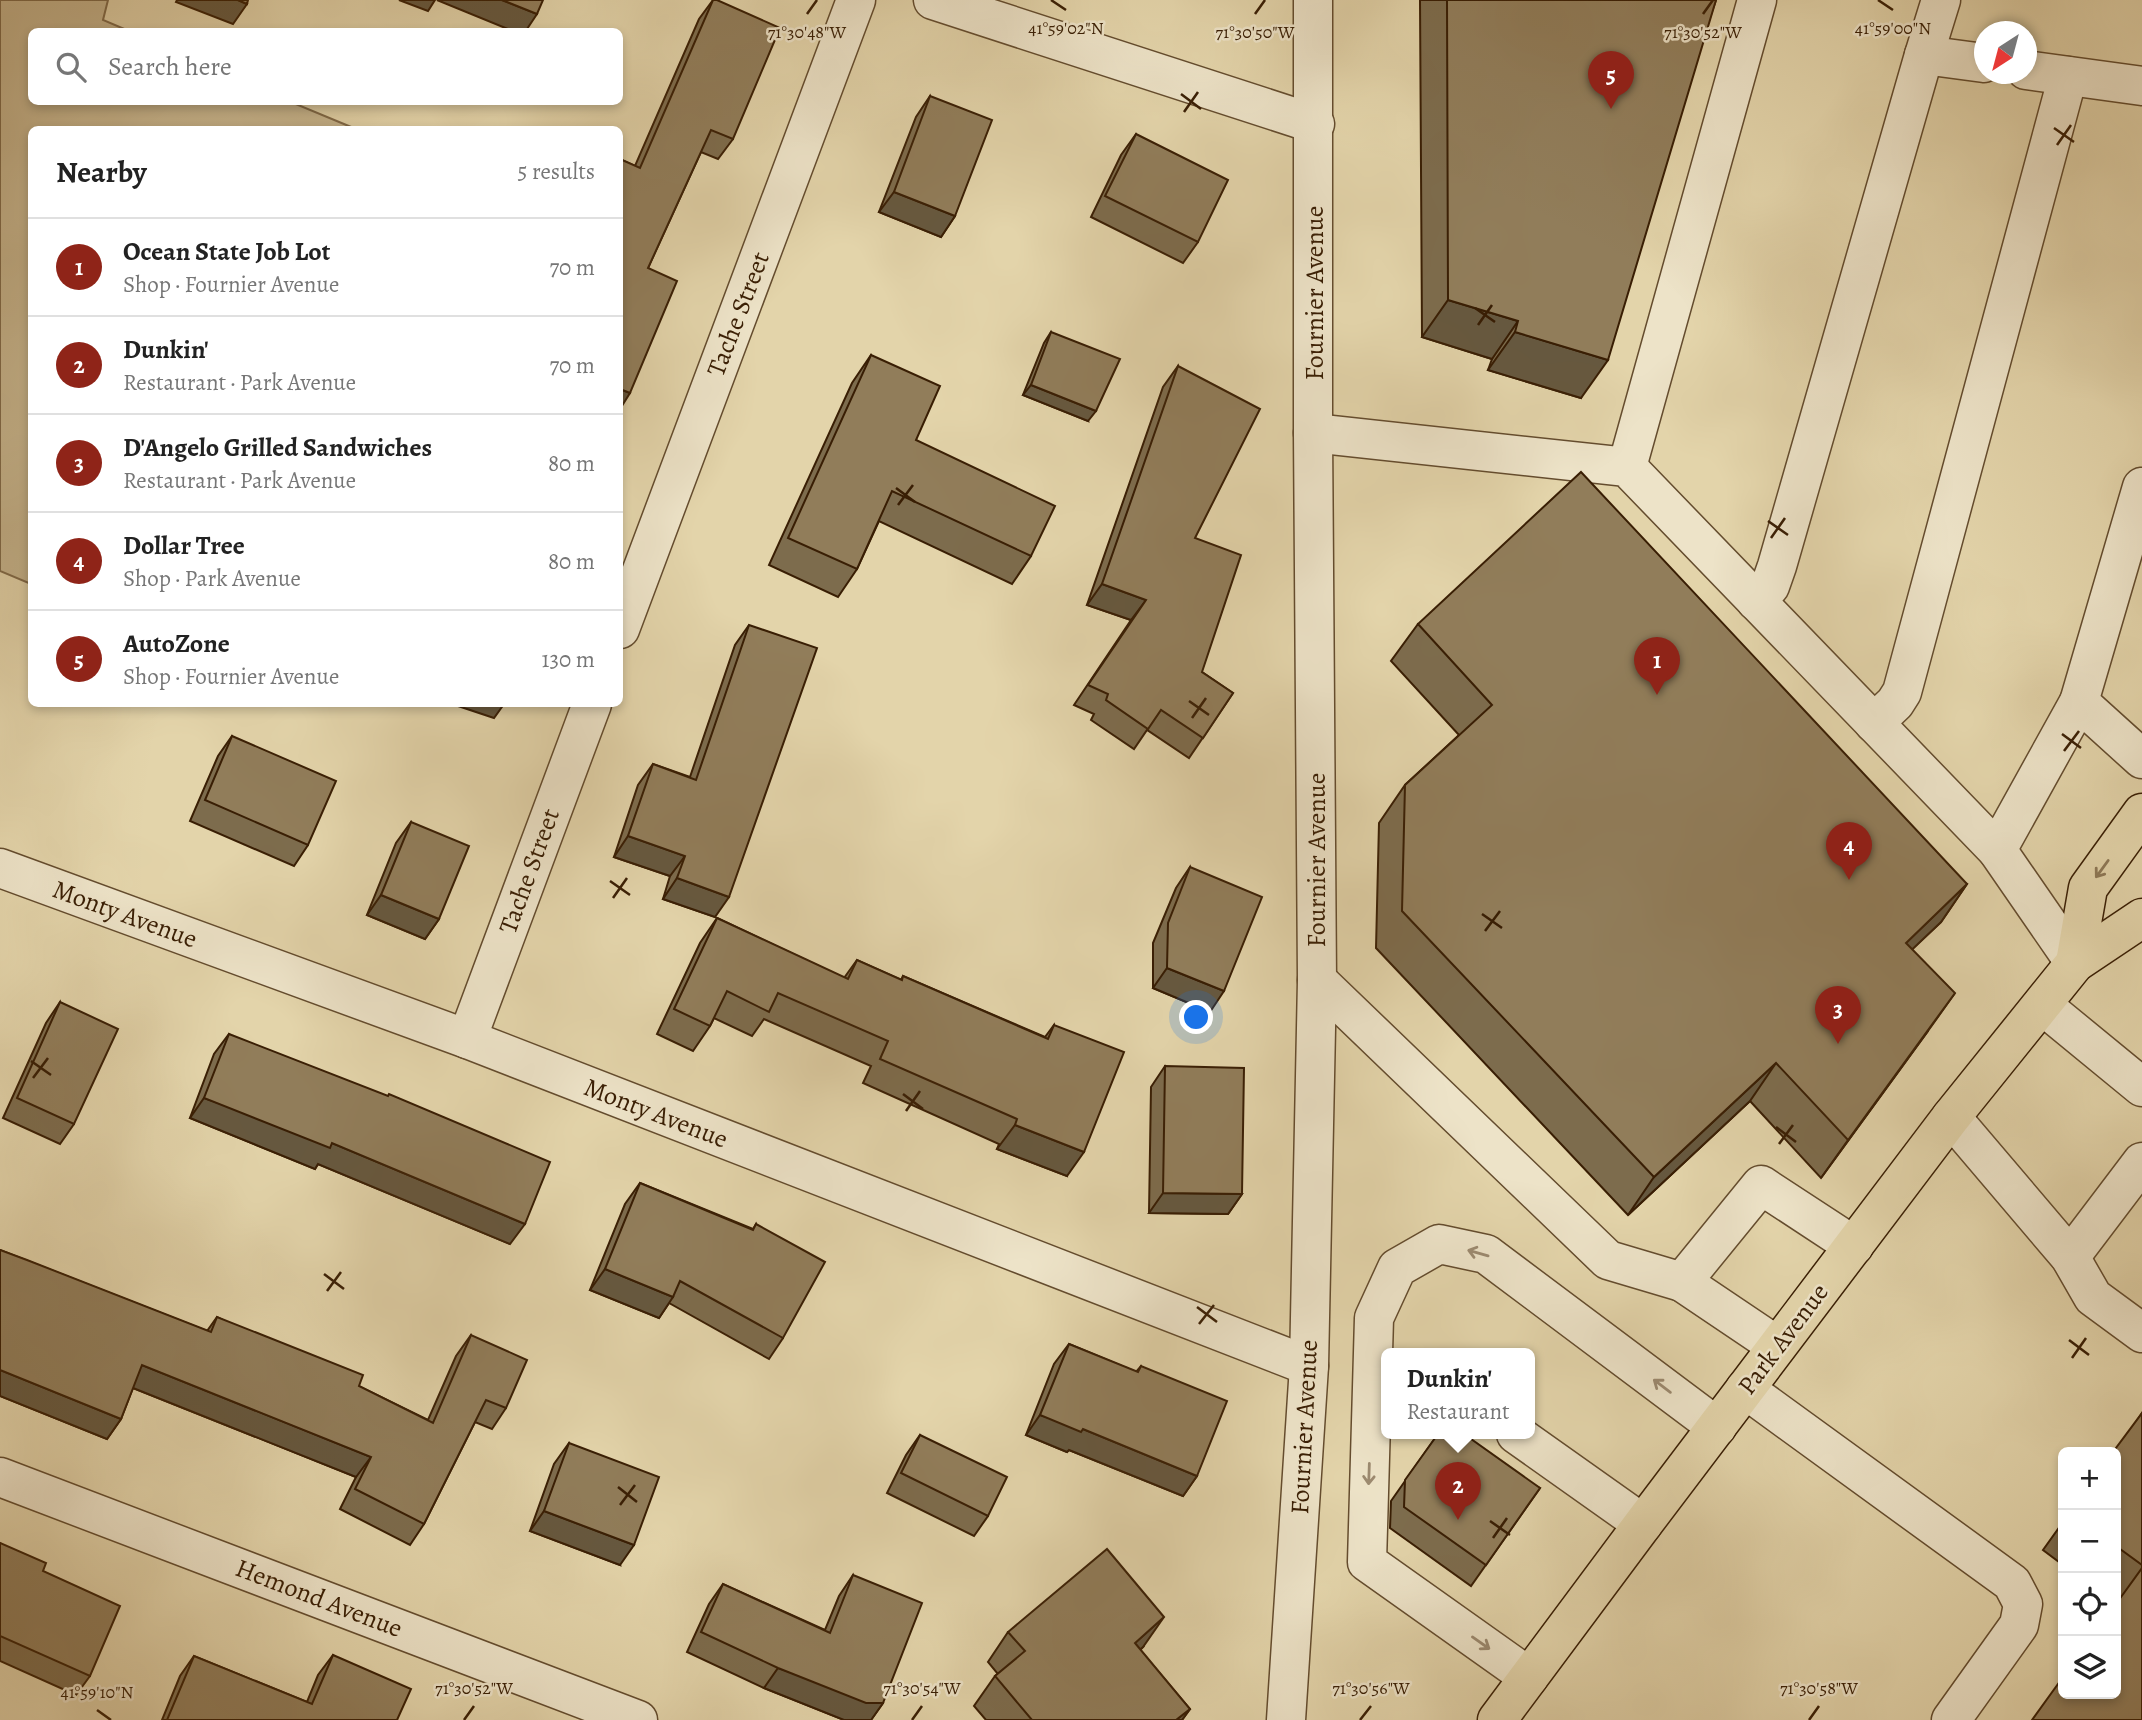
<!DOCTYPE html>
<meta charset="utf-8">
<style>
:root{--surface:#fff;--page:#f2f2f2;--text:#222;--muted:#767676;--line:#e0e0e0;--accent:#8f2418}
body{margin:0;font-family:Alegreya,serif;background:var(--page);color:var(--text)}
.controls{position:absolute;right:21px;bottom:21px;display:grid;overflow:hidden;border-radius:10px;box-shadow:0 4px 10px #0003}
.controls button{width:63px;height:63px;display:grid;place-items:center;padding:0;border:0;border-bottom:2px solid var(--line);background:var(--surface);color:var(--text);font:35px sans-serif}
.compass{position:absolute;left:1974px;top:21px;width:63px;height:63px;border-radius:50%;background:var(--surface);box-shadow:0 4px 10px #0003;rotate:216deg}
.you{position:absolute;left:1197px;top:1018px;width:24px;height:24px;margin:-18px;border:5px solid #fff;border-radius:50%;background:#1a73e8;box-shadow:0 0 0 10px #1a73e833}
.badge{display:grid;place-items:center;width:46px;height:46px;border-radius:50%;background:var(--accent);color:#fff;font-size:23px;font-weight:700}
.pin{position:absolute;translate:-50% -58px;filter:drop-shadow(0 2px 4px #0008)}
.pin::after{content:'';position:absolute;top:37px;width:24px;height:21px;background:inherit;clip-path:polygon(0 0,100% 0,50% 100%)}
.popup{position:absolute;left:1381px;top:1348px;width:154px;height:91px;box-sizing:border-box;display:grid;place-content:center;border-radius:10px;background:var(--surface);filter:drop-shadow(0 2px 5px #0005);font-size:23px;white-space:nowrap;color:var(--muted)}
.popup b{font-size:26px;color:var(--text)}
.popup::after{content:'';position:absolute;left:50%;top:100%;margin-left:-14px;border:14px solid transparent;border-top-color:var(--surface)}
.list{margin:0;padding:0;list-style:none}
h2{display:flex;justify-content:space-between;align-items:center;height:91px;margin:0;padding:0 28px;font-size:30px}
h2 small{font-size:23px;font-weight:400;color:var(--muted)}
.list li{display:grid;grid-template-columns:46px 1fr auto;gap:21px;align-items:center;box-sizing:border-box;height:98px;padding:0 28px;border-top:2px solid var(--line)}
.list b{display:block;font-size:26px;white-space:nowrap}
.list p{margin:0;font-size:23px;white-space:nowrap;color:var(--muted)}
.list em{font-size:23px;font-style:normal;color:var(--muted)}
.icon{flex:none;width:38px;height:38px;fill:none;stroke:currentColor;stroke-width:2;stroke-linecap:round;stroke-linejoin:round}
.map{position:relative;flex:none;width:2142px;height:1720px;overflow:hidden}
.search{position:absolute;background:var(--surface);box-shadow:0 4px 10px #0003;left:28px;top:28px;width:595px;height:77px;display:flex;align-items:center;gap:18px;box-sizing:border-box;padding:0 24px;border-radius:10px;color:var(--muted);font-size:26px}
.panel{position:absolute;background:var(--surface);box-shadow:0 4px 10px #0003;left:28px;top:126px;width:595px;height:581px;border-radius:10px}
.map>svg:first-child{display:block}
.green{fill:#c6b58e;stroke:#806a49;stroke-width:2}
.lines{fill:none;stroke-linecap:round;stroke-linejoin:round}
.minor-casing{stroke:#644c2e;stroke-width:41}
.major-casing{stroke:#391e04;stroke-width:41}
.minor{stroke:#ede3c8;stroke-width:38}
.major{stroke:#e3d4aa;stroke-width:38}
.wall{fill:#7d6c4d;stroke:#391e04;stroke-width:2}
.shaded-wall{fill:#66583f;stroke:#391e04;stroke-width:2}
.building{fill:#917d5a;stroke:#391e04;stroke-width:2}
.oneway{stroke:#8e7957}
.oneway2{stroke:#9c8a70}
.ticks{fill:none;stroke:#391e04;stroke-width:2.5}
.labels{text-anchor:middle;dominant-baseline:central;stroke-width:5;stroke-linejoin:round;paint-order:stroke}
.street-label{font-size:26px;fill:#391e04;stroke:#ede3c8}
.ticks-label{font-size:18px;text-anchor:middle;fill:#391e04;stroke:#ede3c8;stroke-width:5;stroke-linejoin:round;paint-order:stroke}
</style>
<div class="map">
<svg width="2142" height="1720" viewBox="0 0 2142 1720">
<rect width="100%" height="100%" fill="#e3d4aa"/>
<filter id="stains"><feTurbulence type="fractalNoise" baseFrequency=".00286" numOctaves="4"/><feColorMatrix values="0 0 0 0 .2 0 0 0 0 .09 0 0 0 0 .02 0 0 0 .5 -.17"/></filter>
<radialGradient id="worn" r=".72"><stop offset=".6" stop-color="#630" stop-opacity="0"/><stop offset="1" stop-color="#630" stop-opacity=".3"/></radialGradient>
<polygon class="green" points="0,0 108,0 103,20 129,31 32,32 32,102 291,102 356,129 32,130 31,584 0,571"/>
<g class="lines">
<g class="minor-casing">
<g id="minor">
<polyline points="933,0 1315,124"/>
<polyline points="1941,0 1924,55 1984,63"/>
<polyline points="2026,70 2142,86"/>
<polyline points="1313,433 1627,467 1997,850"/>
<polyline points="1627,467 1757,0"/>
<polyline points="2142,487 2079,702 2142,759"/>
<polyline points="1756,601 1770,586 1777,566 1924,55"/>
<polyline points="620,629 856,0"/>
<polyline points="1874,723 1895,703 1902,692 2068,76"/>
<polyline points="0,868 467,1039 1309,1366"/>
<polyline points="2075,963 1997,850 2079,702"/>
<polyline points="1317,980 1608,1260 1682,1282"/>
<polyline points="2042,1005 2142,1087"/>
<polyline points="467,1039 592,704"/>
<polyline points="1951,1117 2070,1257 2093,1297 2142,1333"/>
<polyline points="2070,1257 2142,1162"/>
<polyline points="1777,1346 1682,1282 1761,1185 1854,1246"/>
<polyline points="1745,1389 2012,1583 2023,1604 2019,1625 1951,1720"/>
<polyline points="1516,1434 1643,1524"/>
<polyline points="0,1477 638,1720"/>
<polyline points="1529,1677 1367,1562 1374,1318 1397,1268 1439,1244 1486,1254 1717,1427"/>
<polyline points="1286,1720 1309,1366 1317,980 1313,433 1313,0"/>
</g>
</g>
<g class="major-casing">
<g id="major">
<polyline points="2075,963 2088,888 2142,813"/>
<polyline points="1497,1720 1643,1524 1951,1117 2075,963 2142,918"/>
</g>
</g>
<use href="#minor" class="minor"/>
<use href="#major" class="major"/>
</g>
<g class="wall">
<polygon points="713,0 733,139 718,159 701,152 648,268 620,409 620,159 635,166 699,19"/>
<polygon points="1420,0 1716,0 1581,398 1488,370 1492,359 1422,337"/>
<polygon points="930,96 955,216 941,237 879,212 916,117"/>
<polygon points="1136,134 1198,242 1183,263 1091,217 1121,155"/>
<polygon points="1051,332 1088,421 1023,395 1044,343"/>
<polygon points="871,355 916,440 1031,556 1012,584 879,521 857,569 838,597 769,565 852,383"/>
<polygon points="1178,366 1195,538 1202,672 1233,693 1189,758 1147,730 1134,749 1091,720 1094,714 1074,705 1131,620 1087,605 1163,387"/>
<polygon points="1418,624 1967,884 1941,922 1912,949 1928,1031 1821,1178 1750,1101 1628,1215 1376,948 1379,823 1405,785 1459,735 1391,661"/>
<polygon points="749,625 715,917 663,899 670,876 614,857 638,785 653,764 690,777 735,645"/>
<polygon points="232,736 308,845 294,866 190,821 218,756"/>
<polygon points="411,822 439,919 425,939 367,915 396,843"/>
<polygon points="1190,867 1210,1012 1153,988 1153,943 1176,888"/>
<polygon points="717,918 844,978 857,960 901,980 903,976 1045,1037 1054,1025 1067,1176 997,1149 999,1144 863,1083 871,1066 764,1019 752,1036 714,1018 710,1026 693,1051 657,1034 700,943"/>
<polygon points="60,1002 74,1124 60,1144 3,1118 46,1023"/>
<polygon points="229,1034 510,1244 318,1164 315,1169 190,1118 214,1054"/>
<polygon points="1165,1066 1242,1194 1228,1214 1149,1213 1151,1087"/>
<polygon points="640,1183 753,1229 756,1224 783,1338 769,1359 669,1303 659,1318 590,1290 625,1204"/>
<polygon points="0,1250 207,1331 217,1317 428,1420 456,1356 471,1335 506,1408 492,1429 475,1422 424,1524 410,1545 340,1509 356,1477 133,1388 121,1419 107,1439 0,1396"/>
<polygon points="1069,1344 1136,1372 1141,1366 1197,1476 1183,1496 1069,1450 1067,1452 1026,1435 1054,1364"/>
<polygon points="2142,1413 2142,1720 2116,1603 2116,1452"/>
<polygon points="1438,1434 1540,1488 1471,1586 1390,1528 1391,1501"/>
<polygon points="920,1435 988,1516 974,1536 887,1493 906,1455"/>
<polygon points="569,1443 620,1565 530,1531 554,1464"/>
<polygon points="2063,1522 2063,1565 2043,1550"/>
<polygon points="0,1543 43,1571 90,1676 76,1695 0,1661"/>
<polygon points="853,1575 883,1703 871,1720 844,1720 764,1688 687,1652 709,1604 723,1584 825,1630 839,1596"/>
<polygon points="1008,1632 1143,1647 1140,1650 1190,1709 1182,1720 986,1720 974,1706 995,1676 998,1674 988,1662"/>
<polygon points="333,1655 397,1720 162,1720 180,1676 194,1656 307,1702 318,1675"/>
</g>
<g class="shaded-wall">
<polygon points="177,0 238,0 247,4 233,24 176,2"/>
<polygon points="399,0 435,0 428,11"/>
<polygon points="437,0 502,0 537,14 525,32 515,32"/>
<polygon points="894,192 955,216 941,237 879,212"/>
<polygon points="1448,300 1518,321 1492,359 1422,337"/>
<polygon points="1515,332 1608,360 1581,398 1488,370"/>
<polygon points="1031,385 1096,411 1088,421 1023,395"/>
<polygon points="620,389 630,393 620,409"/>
<polygon points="1102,584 1146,600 1131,620 1087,605"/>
<polygon points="452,704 504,704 494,718"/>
<polygon points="628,836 685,856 670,876 614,857"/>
<polygon points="677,878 729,897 715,917 663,899"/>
<polygon points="1967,884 1941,922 1880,980 1906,943"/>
<polygon points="381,895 439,919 425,939 367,915"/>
<polygon points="1167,968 1224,991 1210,1012 1153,988"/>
<polygon points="1955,993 1928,1031 1821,1178 1848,1140"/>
<polygon points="1776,1063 1750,1101 1628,1215 1654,1177"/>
<polygon points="204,1098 332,1143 525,1224 510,1244 318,1164 315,1169 190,1118"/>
<polygon points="1015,1125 1084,1152 1067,1176 997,1149"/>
<polygon points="1163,1193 1242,1194 1228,1214 1149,1213"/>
<polygon points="605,1269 673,1297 659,1318 590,1290"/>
<polygon points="142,1365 371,1457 356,1477 128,1386"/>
<polygon points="0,1370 121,1419 107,1439 0,1396"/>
<polygon points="1040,1415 1083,1429 1197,1476 1183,1496 1069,1450 1067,1452 1026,1435"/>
<polygon points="544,1511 634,1545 620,1565 530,1531"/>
<polygon points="1164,1617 1143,1647 1114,1672 1135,1643"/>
<polygon points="778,1668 883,1703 871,1720 844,1720 764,1688"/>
<polygon points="1190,1709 1182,1720 1176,1720"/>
</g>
<g class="building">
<polygon points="238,0 248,0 247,4"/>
<polygon points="502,0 543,0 537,14"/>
<polygon points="713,0 717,0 780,28 733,139 711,130 648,268 677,281 630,393 620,389 620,215 621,211 620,210 620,159 640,168"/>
<polygon points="1447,0 1716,0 1608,360 1515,332 1518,321 1448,300"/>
<polygon points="930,96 992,120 955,216 894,192"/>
<polygon points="1136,134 1228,180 1198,242 1105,196"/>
<polygon points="1051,332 1120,359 1096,411 1031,385"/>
<polygon points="871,355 940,386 916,440 1055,506 1031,556 892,491 857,569 788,538"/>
<polygon points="1178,366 1260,409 1195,538 1241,555 1202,672 1233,693 1203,738 1161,710 1148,729 1106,700 1108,694 1088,685 1146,600 1102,584"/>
<polygon points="1581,472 1967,884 1906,943 1955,993 1848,1140 1776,1063 1654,1177 1402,911 1405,785 1492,705 1418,624"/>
<polygon points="749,625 817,648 729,897 677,878 685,856 628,836 653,764 696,780"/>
<polygon points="232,736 336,781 308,845 205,800"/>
<polygon points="411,822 469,846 439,919 381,895"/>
<polygon points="1190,867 1262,897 1224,991 1167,968 1168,923"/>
<polygon points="717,918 848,979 857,960 902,980 903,976 1048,1039 1054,1025 1124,1052 1084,1152 1015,1125 1017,1119 880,1059 888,1041 778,993 769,1012 727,991 710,1026 674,1009"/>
<polygon points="60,1002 118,1029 74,1124 17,1098"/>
<polygon points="229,1034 388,1096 389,1094 550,1162 525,1224 332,1143 330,1148 204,1098"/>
<polygon points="1165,1066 1244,1068 1242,1194 1163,1193"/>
<polygon points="640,1183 753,1230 756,1224 825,1262 783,1338 680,1281 673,1297 605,1269"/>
<polygon points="0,1250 27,1260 211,1332 217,1317 363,1375 359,1386 433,1423 471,1335 527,1360 506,1408 486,1400 424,1524 355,1489 371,1457 142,1365 121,1419 0,1370"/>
<polygon points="1069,1344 1138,1372 1141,1366 1227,1401 1197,1476 1083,1429 1081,1432 1040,1415"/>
<polygon points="2142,1413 2142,1565 2116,1546 2116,1452 2113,1452"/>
<polygon points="1438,1434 1464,1434 1540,1488 1486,1565 1404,1507 1405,1480"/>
<polygon points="920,1435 1007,1477 988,1516 901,1473"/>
<polygon points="569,1443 659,1477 634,1545 544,1511"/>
<polygon points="0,1543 46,1563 43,1571 120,1606 90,1676 0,1636"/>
<polygon points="1107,1549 1164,1617 1135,1643 1190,1709 1176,1720 1032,1720 995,1676 1025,1651 1008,1632"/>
<polygon points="2142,1568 2142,1720 2032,1720 2063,1677 2063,1694 2116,1694 2116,1604"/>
<polygon points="853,1575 922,1603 883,1703 866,1703 778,1668 701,1632 723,1584 830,1633"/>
<polygon points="333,1655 411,1689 397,1720 167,1720 194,1656 312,1704"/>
</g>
<defs><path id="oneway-shaft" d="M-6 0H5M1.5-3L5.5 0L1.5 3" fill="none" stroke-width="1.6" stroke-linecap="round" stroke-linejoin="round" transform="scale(1.75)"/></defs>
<use class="oneway" href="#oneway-shaft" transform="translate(2102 869) rotate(126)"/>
<g class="oneway2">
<use href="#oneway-shaft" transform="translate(1478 1253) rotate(-164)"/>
<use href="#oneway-shaft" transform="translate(1662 1386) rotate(-143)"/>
<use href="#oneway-shaft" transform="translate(1369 1474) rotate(92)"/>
<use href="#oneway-shaft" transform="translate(1481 1643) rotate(35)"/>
</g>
<path class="ticks" d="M1051,0L1066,10M1878,0L1893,10M807,14L817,0M1255,14L1265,0M1703,14L1713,0M1181,94L1201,109M1184,112L1198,92M2054,128L2074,142M2057,145L2071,125M1475,308L1495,322M1478,325L1492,305M896,488L915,502M898,505L913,485M1768,521L1788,535M1771,538L1785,518M1189,701L1209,715M1192,718L1206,698M2062,734L2081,748M2064,751L2079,731M610,881L630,895M613,898L627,878M1482,914L1502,928M1485,931L1500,911M31,1061L51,1075M33,1078L48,1058M903,1094L923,1109M906,1111L920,1091M1776,1127L1796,1142M1779,1144L1793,1125M324,1274L344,1289M327,1291L341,1272M1197,1307L1217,1322M1199,1324L1214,1305M2069,1340L2089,1355M2072,1358L2086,1338M618,1487L637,1502M620,1505L635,1485M1490,1521L1510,1535M1493,1538L1507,1518M97,1710L111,1720M464,1720L474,1706M912,1720L922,1706M1360,1720L1371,1706M1809,1720L1819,1706"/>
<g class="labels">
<g class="street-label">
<text transform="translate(1314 293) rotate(-90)">Fournier Avenue</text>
<text transform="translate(738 314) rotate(-69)">Tache Street</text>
<text transform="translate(1316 860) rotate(-90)">Fournier Avenue</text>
<text transform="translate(529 871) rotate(-70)">Tache Street</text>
<text transform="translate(125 914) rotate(20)">Monty Avenue</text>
<text transform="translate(656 1113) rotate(21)">Monty Avenue</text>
<text transform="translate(1783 1339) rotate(-53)">Park Avenue</text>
<text transform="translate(1304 1427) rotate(-87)">Fournier Avenue</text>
<text transform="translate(319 1598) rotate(21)">Hemond Avenue</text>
</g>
</g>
<g class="ticks-label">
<text x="1066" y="34">41°59'02"N</text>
<text x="1893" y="34">41°59'00"N</text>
<text x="1703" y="38">71°30'52"W</text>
<text x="807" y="38">71°30'48"W</text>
<text x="1255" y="38">71°30'50"W</text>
<text x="474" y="1694">71°30'52"W</text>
<text x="922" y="1694">71°30'54"W</text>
<text x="1371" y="1694">71°30'56"W</text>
<text x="1819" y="1694">71°30'58"W</text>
<text x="97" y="1698">41°59'10"N</text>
</g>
<rect width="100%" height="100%" filter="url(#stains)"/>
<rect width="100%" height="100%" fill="url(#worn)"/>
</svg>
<div class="controls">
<button>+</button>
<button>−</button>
<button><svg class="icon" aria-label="locate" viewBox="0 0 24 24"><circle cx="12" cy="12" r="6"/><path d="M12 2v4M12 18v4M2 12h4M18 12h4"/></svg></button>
<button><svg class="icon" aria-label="layers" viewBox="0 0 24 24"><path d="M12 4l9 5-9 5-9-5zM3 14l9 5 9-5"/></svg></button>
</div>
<svg class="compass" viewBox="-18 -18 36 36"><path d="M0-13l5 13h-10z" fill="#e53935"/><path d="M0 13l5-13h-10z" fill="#767676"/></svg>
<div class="you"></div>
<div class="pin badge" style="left:1657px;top:695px">1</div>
<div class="pin badge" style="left:1458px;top:1520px">2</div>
<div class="popup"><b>Dunkin'</b>Restaurant</div>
<div class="pin badge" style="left:1838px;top:1044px">3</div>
<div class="pin badge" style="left:1849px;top:880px">4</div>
<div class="pin badge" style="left:1611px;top:109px">5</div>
<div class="search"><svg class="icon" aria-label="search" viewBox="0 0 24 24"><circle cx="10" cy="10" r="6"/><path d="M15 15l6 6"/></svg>Search here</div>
<section class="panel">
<h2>Nearby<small>5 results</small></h2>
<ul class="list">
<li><span class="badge">1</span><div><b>Ocean State Job Lot</b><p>Shop · Fournier Avenue</p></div><em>70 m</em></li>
<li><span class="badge">2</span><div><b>Dunkin'</b><p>Restaurant · Park Avenue</p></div><em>70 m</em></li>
<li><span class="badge">3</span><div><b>D'Angelo Grilled Sandwiches</b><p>Restaurant · Park Avenue</p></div><em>80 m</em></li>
<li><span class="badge">4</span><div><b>Dollar Tree</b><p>Shop · Park Avenue</p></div><em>80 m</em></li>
<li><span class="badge">5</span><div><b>AutoZone</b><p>Shop · Fournier Avenue</p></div><em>130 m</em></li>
</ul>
</section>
</div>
